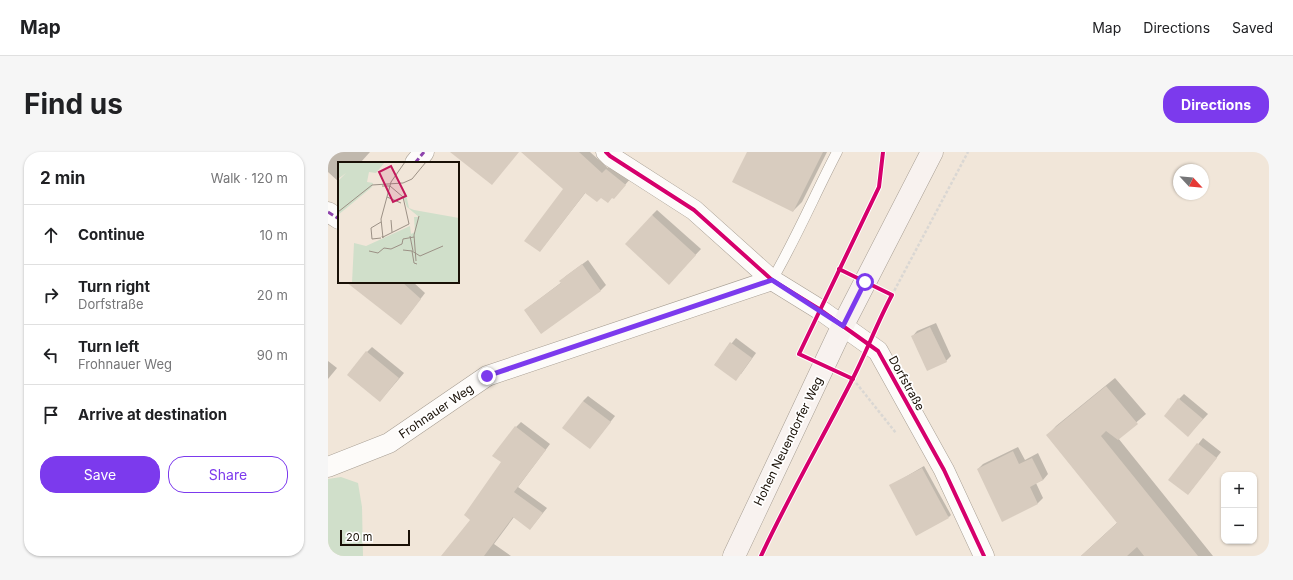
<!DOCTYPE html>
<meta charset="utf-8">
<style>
:root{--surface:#fff;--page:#f6f6f6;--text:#202124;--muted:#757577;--line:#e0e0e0;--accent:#7c3aed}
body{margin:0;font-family:Inter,sans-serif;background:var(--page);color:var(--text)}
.controls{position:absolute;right:12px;bottom:12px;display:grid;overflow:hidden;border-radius:8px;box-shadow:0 1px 3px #0004}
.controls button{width:36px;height:36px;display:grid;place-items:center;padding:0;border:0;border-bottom:1px solid var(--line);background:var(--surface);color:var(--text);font:20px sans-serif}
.compass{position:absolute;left:845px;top:12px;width:36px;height:36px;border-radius:50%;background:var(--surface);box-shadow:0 1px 3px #0004;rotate:116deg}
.scale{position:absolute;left:12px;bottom:10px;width:70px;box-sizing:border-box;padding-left:4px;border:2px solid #191006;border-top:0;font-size:11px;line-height:14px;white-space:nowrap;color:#191006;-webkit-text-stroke:3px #fff;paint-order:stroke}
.stop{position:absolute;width:12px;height:12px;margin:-9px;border:3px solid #7c3aed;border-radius:50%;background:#fff}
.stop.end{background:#7c3aed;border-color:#fff;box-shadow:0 1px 4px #0008}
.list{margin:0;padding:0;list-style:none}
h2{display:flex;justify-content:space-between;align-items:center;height:52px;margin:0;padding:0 16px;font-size:17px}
h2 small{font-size:13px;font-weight:400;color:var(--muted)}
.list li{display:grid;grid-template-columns:26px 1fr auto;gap:12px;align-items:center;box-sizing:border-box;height:60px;padding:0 16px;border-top:1px solid var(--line)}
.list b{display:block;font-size:15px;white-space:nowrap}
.list p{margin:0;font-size:13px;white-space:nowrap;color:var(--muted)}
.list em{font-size:13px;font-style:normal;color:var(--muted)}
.actions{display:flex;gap:8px;padding:12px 16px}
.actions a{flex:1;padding:9px 0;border:1px solid var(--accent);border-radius:16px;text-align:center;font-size:14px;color:var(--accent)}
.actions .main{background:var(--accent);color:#fff}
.icon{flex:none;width:22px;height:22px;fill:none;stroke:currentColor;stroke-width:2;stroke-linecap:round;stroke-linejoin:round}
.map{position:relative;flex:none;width:941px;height:404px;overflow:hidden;border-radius:16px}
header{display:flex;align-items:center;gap:24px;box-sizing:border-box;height:56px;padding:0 20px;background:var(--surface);border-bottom:1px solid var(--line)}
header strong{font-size:19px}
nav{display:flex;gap:22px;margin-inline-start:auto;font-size:14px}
.intro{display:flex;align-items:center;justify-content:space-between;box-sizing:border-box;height:96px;padding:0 24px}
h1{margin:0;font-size:28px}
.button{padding:10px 18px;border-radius:16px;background:var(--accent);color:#fff;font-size:14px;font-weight:700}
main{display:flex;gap:24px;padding:0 24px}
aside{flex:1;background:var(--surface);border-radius:16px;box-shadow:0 1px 3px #0004}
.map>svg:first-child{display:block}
.green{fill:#d0dfca}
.shadow{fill:#0003}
.building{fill:#d8ccbf}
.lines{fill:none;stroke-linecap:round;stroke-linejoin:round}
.service-casing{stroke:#a79e93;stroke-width:11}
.minor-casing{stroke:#a79e93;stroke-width:21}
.secondary-casing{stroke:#a79e93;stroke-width:23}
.path{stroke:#dad7d3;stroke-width:2.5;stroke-dasharray:3 2;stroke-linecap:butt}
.service{stroke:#fdfbf9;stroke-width:10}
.minor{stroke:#fdfbf9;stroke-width:20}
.secondary{stroke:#f8f2ef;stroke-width:22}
.quiet{stroke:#8e44ad;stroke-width:3;stroke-dasharray:6 3;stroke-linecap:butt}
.cycleway-casing{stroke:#fff;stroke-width:6}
.cycleway{stroke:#d6006c;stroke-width:4}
.route{stroke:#7c3aed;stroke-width:5}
.labels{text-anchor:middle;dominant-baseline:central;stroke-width:3.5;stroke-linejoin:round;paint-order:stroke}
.street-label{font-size:12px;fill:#191006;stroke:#fff}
.inset-road{fill:none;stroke:#9b9085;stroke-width:1}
.view{fill:#c2185b;fill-opacity:0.15;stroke:#c2185b;stroke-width:2}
.inset-edge{fill:none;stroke:#191006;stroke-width:2}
</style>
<header>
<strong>Map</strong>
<nav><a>Map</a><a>Directions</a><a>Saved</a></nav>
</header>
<div class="intro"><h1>Find us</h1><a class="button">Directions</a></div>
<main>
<aside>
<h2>2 min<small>Walk · 120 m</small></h2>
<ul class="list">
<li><svg class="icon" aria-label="ahead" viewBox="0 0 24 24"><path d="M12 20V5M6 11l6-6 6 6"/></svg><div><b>Continue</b></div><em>10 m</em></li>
<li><svg class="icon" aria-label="right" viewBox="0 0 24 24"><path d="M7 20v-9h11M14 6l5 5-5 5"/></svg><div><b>Turn right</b><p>Dorfstraße</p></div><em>20 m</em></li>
<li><svg class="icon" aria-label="left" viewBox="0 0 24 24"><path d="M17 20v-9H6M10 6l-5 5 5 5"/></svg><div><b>Turn left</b><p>Frohnauer Weg</p></div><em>90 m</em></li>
<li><svg class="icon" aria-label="arrive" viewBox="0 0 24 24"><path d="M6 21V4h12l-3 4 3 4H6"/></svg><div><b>Arrive at destination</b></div></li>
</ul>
<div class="actions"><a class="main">Save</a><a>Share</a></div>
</aside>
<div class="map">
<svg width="941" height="404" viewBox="0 0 941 404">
<rect width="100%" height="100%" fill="#f1e6d9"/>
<polygon class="green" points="13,325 30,331 34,355 35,404 0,404 0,327"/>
<g class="shadow">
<polygon points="0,0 42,0 33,10 34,11 11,11 11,30 0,20"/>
<polygon points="210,0 262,0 280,16 283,12 302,27 286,46 273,45 258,40 212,99 236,37"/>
<polygon points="420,0 499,0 474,50 465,59"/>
<polygon points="329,58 373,97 346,126 324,63"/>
<polygon points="260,108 278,133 273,138 213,181 197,158 234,130 233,129 238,124"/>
<polygon points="31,130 85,130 97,141 78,166"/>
<polygon points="608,171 623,204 618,209 584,185 589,179"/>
<polygon points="408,186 428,201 413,222 387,212"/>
<polygon points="44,195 76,221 52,249 39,200"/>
<polygon points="0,209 9,216 0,227"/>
<polygon points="787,226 818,262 790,286 885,404 753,404 790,370 720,283 728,274"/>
<polygon points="856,242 880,262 865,278 851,247"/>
<polygon points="260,244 287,264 262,296 255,249"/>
<polygon points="193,270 222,292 190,335 219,356 202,377 186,365 166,392 183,404 114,404 143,368 174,309 188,275"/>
<polygon points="875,286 893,300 860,342 842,328"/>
<polygon points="690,295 697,308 710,301 720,322 715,328 708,331 715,346 710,351 675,368 650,317 655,312"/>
<polygon points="596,314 623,363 621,365 562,334"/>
</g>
<g class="building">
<polygon points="122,0 191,0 164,33"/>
<polygon points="193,0 251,0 274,21 278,17 298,33 286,47 284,46 280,51 273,46 269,50 257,41 212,100 196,89 235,37"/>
<polygon points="419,0 495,0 465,60 404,30"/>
<polygon points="324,63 368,103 341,133 297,92"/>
<polygon points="254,112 273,139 213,182 196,158 233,131 231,129"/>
<polygon points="18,130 74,130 93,147 73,173"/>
<polygon points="602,175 619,210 599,219 583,184"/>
<polygon points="402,190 424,206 408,229 386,213"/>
<polygon points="38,199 71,226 52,250 19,223"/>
<polygon points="778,234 810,272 790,288 778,279 773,284 870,404 816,404 809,395 799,404 753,404 789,371 718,283"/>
<polygon points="850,246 875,267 860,285 836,264"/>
<polygon points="255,249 283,270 262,297 234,276"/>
<polygon points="187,274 218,298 186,340 215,361 202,378 185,365 156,404 113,404 142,368 136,363 173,310 164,304"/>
<polygon points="869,291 889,306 860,343 840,328"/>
<polygon points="685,299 691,312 704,306 715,328 702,335 710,352 674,370 649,317"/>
<polygon points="594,316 621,366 588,384 561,333"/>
</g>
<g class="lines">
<g class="service-casing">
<path id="service" d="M444,128C468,87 487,42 509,0"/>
</g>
<g class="minor-casing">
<g id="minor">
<polyline points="278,0 282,4 366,58 444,128 491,157 550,199 616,318 656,404"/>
<polyline points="87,11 96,0"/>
<polyline points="0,60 11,67"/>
<polyline points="0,315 61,291 159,224 444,128"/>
</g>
</g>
<g class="secondary-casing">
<polyline id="secondary" points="406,404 515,173 604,0"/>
</g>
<g class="path">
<polyline points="564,143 640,0"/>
<polyline points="525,227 568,281"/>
</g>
<use href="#service" class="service"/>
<use href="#minor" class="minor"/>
<use href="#secondary" class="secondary"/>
<g class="quiet">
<polyline points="87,11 96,0"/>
<polyline points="0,60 11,67"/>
</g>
<g class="cycleway-casing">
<g id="cycleway">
<polyline points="278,0 282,4 366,58 444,128 491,157 550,199 616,318 656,404"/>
<polyline points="525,227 471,202 551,35 555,0"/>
<path d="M433,404C461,344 494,287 524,228C538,201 549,171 564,143L511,117"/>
</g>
</g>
<use href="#cycleway" class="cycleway"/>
</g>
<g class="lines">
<polyline class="route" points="159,224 444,128 515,174 537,130"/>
</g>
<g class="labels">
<g class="street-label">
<text transform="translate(579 231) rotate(61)">Dorfstraße</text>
<text transform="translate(108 259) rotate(-34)">Frohnauer Weg</text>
<text transform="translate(460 289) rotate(-64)">Hohen Neuendorfer Weg</text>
</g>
</g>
<g transform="translate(10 10)">
<rect width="121" height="121" fill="#f1e6d9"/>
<path d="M0,0H47L38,11L31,10L29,20L35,21L34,25L0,53V19L8,11L0,17ZM68,32L71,46L76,48L121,56V121H14L16,81L28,84L72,64L73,72L77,70L76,55H81L69,45L65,34Z" fill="#d0dfca"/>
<path class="inset-road" d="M44,24H52L65,35L71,62L45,75M49,35L63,41M0,50L34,23L65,21L74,17L88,0M53,58L54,70M43,60L33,66L34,77L43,76M44,74L45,76L43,57L53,20L67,0M72,74L75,89M65,88L74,89L76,101L79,102M31,89L40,91L46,86L53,87L64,82L65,77L76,75M74,89L82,94L105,84M78,99L76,73L81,54"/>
<path class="view" d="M53,4L68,34L55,40L41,10Z"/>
<rect width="121" height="121" class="inset-edge"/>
</g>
</svg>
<div class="controls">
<button>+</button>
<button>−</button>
</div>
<svg class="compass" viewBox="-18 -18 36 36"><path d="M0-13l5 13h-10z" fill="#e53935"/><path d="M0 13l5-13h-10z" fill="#757577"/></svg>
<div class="scale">20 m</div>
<div class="stop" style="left:537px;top:130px"></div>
<div class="stop end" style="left:159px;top:224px"></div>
</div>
</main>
